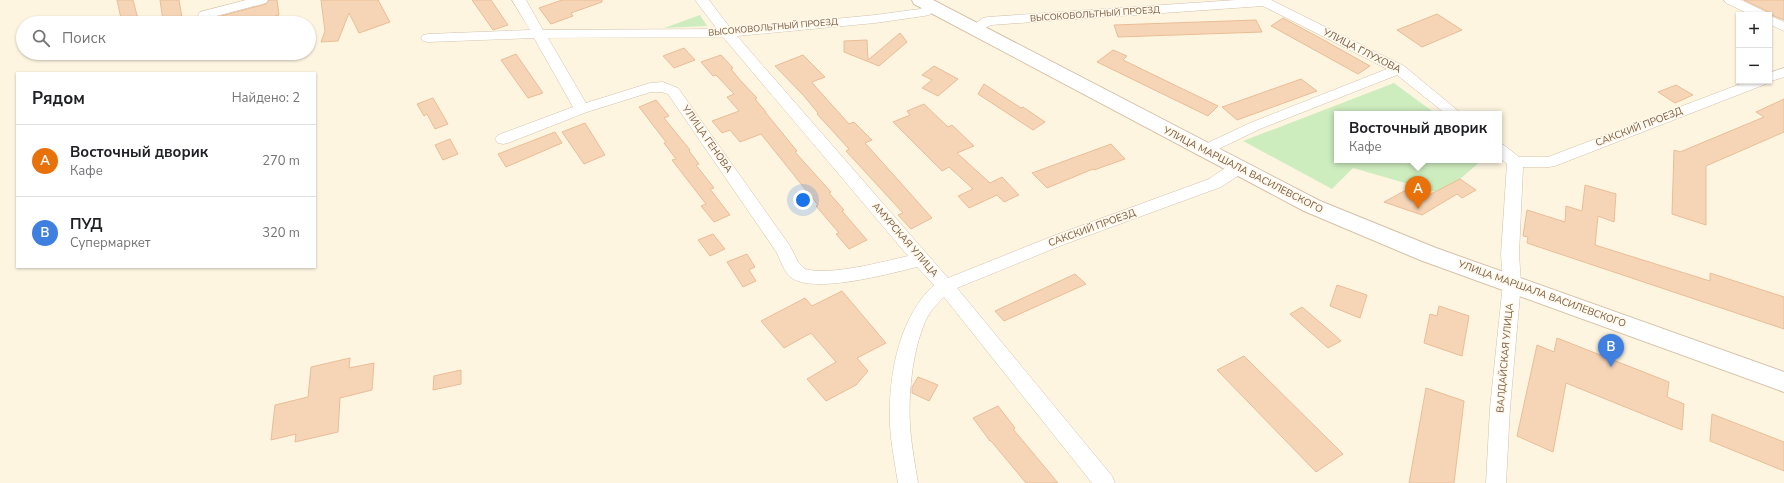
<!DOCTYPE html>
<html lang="ru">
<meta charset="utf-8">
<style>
:root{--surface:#fff;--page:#f6f6f6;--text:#202124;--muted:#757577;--line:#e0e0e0;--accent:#0f766e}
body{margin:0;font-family:"Nunito Sans",sans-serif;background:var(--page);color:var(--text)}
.controls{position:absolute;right:12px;top:12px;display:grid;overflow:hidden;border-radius:0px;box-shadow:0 1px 3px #0004}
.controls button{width:36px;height:36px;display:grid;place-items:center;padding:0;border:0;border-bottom:1px solid var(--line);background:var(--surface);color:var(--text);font:20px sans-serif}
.you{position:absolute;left:803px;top:200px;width:14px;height:14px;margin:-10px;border:3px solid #fff;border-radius:50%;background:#1a73e8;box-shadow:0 0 0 6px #1a73e833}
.badge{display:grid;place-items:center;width:26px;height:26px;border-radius:50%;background:var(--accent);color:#fff;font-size:13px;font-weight:700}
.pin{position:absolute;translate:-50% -33px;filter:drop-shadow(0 1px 2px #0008)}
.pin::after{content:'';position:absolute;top:21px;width:14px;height:12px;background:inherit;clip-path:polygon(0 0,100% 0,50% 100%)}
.popup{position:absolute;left:1334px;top:111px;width:168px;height:52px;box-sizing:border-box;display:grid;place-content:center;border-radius:0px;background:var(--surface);filter:drop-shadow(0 1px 3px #0005);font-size:13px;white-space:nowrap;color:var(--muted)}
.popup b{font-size:15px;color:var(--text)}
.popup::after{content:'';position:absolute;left:50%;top:100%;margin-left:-8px;border:8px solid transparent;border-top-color:var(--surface)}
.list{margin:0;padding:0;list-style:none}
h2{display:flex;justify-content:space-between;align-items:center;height:52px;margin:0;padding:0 16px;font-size:17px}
h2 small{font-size:13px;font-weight:400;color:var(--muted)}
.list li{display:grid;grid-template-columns:26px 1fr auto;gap:12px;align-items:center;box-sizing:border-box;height:72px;padding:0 16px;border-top:1px solid var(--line)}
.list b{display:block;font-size:15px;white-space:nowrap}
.list p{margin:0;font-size:13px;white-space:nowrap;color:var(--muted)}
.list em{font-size:13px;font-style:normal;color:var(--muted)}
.icon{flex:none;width:22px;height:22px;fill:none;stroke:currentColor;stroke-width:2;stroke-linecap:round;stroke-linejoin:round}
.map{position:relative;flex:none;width:1784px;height:483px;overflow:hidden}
.search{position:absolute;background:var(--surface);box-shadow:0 1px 3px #0004;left:16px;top:16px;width:300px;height:44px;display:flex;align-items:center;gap:10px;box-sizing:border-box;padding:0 14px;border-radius:22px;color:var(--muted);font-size:15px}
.panel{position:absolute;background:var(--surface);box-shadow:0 1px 3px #0004;left:16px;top:72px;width:300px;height:196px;border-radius:0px}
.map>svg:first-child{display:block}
.green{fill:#ceedbf}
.building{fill:#f6d5b7;stroke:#eabd96}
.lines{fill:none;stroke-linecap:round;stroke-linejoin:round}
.minor-casing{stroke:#d2c0aa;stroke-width:1}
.secondary-casing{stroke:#d6c0a7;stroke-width:2}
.minor{fill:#fff;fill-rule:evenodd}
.secondary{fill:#fff;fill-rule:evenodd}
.labels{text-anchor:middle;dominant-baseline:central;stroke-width:3;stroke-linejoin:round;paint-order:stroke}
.far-street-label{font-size:9px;fill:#775c46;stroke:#fff8e9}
.street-label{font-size:10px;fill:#775c46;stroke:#fff8e9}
</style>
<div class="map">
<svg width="1784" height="483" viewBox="0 0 1784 483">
<rect width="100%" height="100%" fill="#fef5e1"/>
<g class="green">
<polygon points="700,15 707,26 664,28"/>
<polygon points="1394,83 1436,114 1337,114 1337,160 1482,160 1443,194 1353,168 1332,189 1243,141"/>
</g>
<g class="building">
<polygon points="117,0 133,0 139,23 122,23"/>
<polygon points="160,0 179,0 183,23 170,23 169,19 163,21"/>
<polygon points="269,0 277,0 279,15 253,23 223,23 221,16 266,4"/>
<polygon points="321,0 378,0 390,22 359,33 349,13 338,41 321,42 325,31"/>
<polygon points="472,0 491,0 508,25 493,30"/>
<polygon points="562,0 602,0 602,2 571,13 573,16 551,24 539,8"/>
<polygon points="1744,0 1784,0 1784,20 1769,14 1767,11"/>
<polygon points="1437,14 1462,30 1422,47 1397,30"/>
<polygon points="1283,18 1320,38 1370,66 1358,74 1271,26"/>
<polygon points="1256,20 1262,32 1118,37 1114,25"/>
<polygon points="900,33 907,42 879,66 844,52 844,41 867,40 868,60"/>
<polygon points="684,48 695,60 674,68 663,56"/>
<polygon points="1113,50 1127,56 1123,60 1218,106 1208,116 1097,62"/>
<polygon points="516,54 543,93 528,98 501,60"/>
<polygon points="721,55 733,68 731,69 740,80 757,98 755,99 766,112 765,112 797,151 795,152 831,192 829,193 844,210 842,211 867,240 849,249 836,234 839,233 816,206 818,205 761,134 740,142 730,130 722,133 712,121 739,111 727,97 734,94 716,75 713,76 701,62"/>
<polygon points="803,55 825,77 812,82 814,85 849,124 854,122 872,140 865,143 932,218 911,229 898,215 903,213 846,151 849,149 817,114 818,113 804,96 775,66"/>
<polygon points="934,66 958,79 938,96 922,88 932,80 922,75"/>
<polygon points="1301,79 1317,91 1237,120 1222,107"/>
<polygon points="984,84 1021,108 1023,107 1045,122 1033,130 978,94"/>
<polygon points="1676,85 1693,95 1675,103 1658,92"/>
<polygon points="433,98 448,124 435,129 427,114 424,116 417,104"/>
<polygon points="1784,99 1784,132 1706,166 1706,225 1672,214 1674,150 1680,152 1764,117 1756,112"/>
<polygon points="656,100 669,116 664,118 690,150 689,151 699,164 696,165 714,188 710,189 730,215 714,222 701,206 706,204 672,160 676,159 664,143 666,142 639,107"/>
<polygon points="924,104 948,127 952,125 974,146 957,153 990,183 1002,177 1019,195 1004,202 997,195 969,208 958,196 973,189 949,167 942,171 893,122 910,115 907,111"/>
<polygon points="585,123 605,155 584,164 562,132"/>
<polygon points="555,132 562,143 506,167 498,154"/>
<polygon points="450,139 458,154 443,160 435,145"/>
<polygon points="1111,144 1125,159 1094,170 1093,169 1047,188 1032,173"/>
<polygon points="1460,179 1476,190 1462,198 1457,194 1422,215 1384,202 1408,189 1429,195"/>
<polygon points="1585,185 1616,194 1614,222 1598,216 1595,245 1710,281 1710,273 1784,297 1784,329 1527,243 1528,237 1523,236 1527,210 1565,222 1566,206 1582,211"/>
<polygon points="713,234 725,249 710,256 698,240"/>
<polygon points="747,254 755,267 749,270 756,281 743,287 727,262"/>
<polygon points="1075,274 1086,284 1004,321 995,311"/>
<polygon points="1337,285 1367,295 1360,318 1330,306"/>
<polygon points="842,291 886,343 857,358 868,371 856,385 826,401 807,379 836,362 811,333 784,348 761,321 805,298 812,306"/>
<polygon points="1439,306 1469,316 1462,356 1424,343 1430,314 1437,316"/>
<polygon points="1302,307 1330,331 1341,341 1328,348 1290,314"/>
<polygon points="1557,338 1669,382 1667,397 1684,404 1682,430 1566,383 1553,452 1517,436 1537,345 1554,352"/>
<polygon points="1244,356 1343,454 1316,472 1217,370"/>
<polygon points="350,358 349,368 374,363 372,390 340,398 338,432 295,442 296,434 271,440 275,405 308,397 311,367"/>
<polygon points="461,370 461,384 433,390 434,376"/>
<polygon points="918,377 938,385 929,401 912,393 912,387"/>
<polygon points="1426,388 1464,401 1454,483 1409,483"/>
<polygon points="998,406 1015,428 1013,429 1058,483 1026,483 991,441 990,441 973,418"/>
<polygon points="1712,414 1784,442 1784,471 1710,441"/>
</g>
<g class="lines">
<g class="minor-casing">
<g id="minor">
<polygon points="246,0 268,0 266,3 205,19 200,18 198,15 200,12"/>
<path d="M512,0H526L543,30L717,29L695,0H709L731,29L875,15L920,9L932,3L937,4L939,7L929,15L924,16L875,23L737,36L948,278L1053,236L1209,179C1219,173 1231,161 1244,164L1246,168L1244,172L1221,187L1065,244L957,288L1112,476L1115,483H1092L944,297C938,303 932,309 928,316C913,344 908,393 910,425C911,444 915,464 918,483H898C895,464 891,444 890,425C888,378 898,318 934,285L917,267C888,274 819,293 793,279C785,274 780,260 777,253L668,94L661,92H651L587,112L508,143L503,144L498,143L495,139L498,135L573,107L534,38L428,42L423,41L421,38L423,35L428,34L530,30ZM723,37L908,256C882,262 830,276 805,269L798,262L790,246L678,88L663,82L650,83L586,103L548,38Z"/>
<polygon points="1236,0 1271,0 1404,66 1462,114 1446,114 1397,75 1260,129 1204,156 1199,155 1196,151 1199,147 1250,123 1387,69 1263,6 991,25 975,33 970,32 968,29 983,18 988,17"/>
<polygon points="1724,0 1741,0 1766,12 1768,15 1751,15 1726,3"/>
<polygon points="1769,15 1784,22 1784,31 1769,24"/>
<polygon points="1784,68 1784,77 1768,82 1766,84 1555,166 1549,167 1523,167 1519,254 1521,283 1510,408 1506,483 1486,483 1490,408 1503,283 1501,254 1507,164 1499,157 1499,144 1504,145 1519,157 1548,157 1748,81 1769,81 1769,73"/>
</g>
</g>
<g class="secondary-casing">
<polygon id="secondary" points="912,0 933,0 1320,201 1436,248 1784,372 1784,392 1420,260 1304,211 914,4"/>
</g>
<use href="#minor" class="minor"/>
<use href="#secondary" class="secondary"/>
</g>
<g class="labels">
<g class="far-street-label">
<text transform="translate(1095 14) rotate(-4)">ВЫСОКОВОЛЬТНЫЙ ПРОЕЗД</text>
<text transform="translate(773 27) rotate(-5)">ВЫСОКОВОЛЬТНЫЙ ПРОЕЗД</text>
</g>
<g class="street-label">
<text transform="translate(1362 51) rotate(27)">УЛИЦА ГЛУХОВА</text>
<text transform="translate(1639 127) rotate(-21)">САКСКИЙ ПРОЕЗД</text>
<text transform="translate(707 139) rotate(55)">УЛИЦА ГЕНОВА</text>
<text transform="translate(1243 170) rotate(27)">УЛИЦА МАРШАЛА ВАСИЛЕВСКОГО</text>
<text transform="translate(1092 228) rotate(-20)">САКСКИЙ ПРОЕЗД</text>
<text transform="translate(905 240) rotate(49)">АМУРСКАЯ УЛИЦА</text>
<text transform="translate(1542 294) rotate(20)">УЛИЦА МАРШАЛА ВАСИЛЕВСКОГО</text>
<text transform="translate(1505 358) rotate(-85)">ВАЛДАЙСКАЯ УЛИЦА</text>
</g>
</g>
</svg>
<div class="controls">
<button>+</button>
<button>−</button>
</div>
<div class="you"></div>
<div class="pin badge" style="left:1418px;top:209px;background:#e8710a">A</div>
<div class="popup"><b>Восточный дворик</b>Кафе</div>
<div class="pin badge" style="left:1611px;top:367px;background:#3f7fe0">B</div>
<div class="search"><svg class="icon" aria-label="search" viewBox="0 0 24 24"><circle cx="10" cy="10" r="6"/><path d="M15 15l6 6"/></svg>Поиск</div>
<section class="panel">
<h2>Рядом<small>Найдено: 2</small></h2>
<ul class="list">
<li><span class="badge" style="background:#e8710a">A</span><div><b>Восточный дворик</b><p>Кафе</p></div><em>270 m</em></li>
<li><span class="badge" style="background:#3f7fe0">B</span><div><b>ПУД</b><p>Супермаркет</p></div><em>320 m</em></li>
</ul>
</section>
</div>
